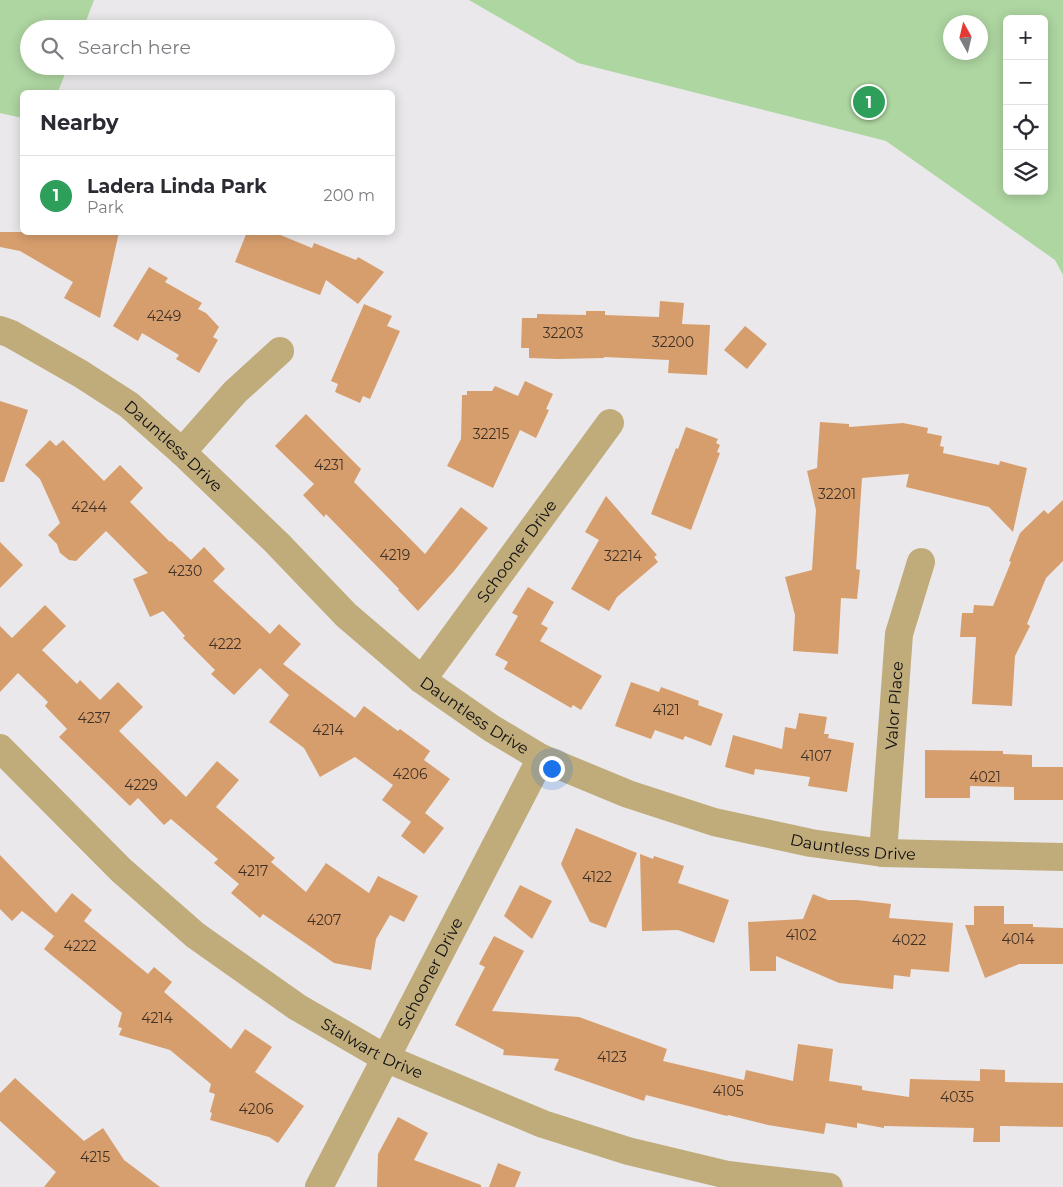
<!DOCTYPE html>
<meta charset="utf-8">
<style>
:root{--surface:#fff;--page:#f2f2f3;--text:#2b2b33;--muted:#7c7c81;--line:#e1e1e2;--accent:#1a73e8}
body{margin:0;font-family:Montserrat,sans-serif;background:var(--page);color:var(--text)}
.controls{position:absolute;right:15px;top:15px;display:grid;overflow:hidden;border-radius:8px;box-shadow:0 2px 12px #0003}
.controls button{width:45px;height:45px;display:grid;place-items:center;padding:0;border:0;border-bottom:1px solid var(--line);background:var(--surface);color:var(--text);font:25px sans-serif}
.compass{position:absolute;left:943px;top:15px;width:45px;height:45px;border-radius:50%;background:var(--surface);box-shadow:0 2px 12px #0003;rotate:352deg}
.you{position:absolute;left:551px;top:768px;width:18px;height:18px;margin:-12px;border:4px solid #fff;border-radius:50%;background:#1a73e8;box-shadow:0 0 0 8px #1a73e833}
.badge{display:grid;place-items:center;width:32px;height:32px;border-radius:50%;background:var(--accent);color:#fff;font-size:16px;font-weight:700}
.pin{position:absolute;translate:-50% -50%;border:2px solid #fff;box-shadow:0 1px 5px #0006}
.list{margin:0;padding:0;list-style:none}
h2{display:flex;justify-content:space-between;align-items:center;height:65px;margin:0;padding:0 20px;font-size:21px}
h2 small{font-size:16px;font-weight:400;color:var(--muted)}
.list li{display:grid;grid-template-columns:32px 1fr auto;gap:15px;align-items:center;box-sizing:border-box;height:80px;padding:0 20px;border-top:1px solid var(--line)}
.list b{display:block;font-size:19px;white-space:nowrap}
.list p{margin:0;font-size:16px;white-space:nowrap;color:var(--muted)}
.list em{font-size:16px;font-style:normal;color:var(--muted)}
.icon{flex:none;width:28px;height:28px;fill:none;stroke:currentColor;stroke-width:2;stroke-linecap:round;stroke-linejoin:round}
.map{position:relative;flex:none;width:1063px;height:1187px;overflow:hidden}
.search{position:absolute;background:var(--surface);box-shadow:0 2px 12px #0003;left:20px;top:20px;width:375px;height:55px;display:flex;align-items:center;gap:12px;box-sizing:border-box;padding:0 18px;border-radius:28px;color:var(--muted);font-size:19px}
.panel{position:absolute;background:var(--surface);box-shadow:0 2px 12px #0003;left:20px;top:90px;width:375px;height:145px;border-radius:8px}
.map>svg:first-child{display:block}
.green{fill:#aed6a1;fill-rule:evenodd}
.building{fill:#d79e6d}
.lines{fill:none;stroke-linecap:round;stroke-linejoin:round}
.minor{stroke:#c0ab7a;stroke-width:28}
.labels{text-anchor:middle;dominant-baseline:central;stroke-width:4.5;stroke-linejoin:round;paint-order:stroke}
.number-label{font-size:14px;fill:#403126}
.street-label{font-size:16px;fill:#0e0d0e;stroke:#eae8eb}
</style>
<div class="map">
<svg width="1063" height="1187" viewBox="0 0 1063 1187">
<rect width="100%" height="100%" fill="#eae8eb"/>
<g class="green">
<polygon points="0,0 94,0 83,29 29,29 29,66 68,66 58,92 22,92 22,118 0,113"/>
<path d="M469,0H1063V275L1055,260L886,141L578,63ZM1007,19H1044V191H1007ZM980,22V52H950V22Z"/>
</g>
<g class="building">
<polygon points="0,232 119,232 100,318 64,298 73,282 20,251 0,247"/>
<polygon points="247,232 273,232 312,248 314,243 356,260 358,257 384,272 358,304 326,280 320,295 235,262"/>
<polygon points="149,267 168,278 165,282 202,303 198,309 206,313 219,327 213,337 218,340 199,373 176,359 179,355 142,333 138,341 113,326"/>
<polygon points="660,301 684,303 682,324 710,325 707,375 668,373 669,360 604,357 604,358 558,359 529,358 529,348 521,348 522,318 537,318 537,314 586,315 586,311 605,311 605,315 659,317"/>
<polygon points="364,304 392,316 387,326 400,331 370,399 363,396 360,403 335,392 338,384 331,381"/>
<polygon points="745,326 767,344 747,369 724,350"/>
<polygon points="525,381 553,394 546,409 549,410 536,438 520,430 493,488 447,466 461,439 462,395 467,395 467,391 492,391 495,386 518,396"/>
<polygon points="0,401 28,410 4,482 0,482"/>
<polygon points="306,414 361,469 354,482 425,554 461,507 488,528 454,571 418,611 398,590 399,589 326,514 324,517 303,495 314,484 275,446"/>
<polygon points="820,422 849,424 849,427 903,423 928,428 927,433 942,436 940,446 944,447 943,453 999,465 1000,461 1027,468 1013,532 989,507 906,487 909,474 862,478 856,569 860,570 857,599 841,598 838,654 793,651 795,615 785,577 812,570 816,510 807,471 817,468"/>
<polygon points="686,427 718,439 716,443 720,445 717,452 720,453 691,530 651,514 676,448 678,449"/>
<polygon points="50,440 56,446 63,440 104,481 120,465 143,488 130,502 170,542 171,541 191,560 204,547 225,569 213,581 270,634 279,624 301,644 283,664 355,718 364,706 398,731 400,729 430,751 424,760 450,779 425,813 444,828 424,854 401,836 411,822 382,800 393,785 355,757 320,777 304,748 269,722 289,695 260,668 234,695 211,674 215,670 183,638 185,636 163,611 150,617 133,579 148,573 106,531 76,561 69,560 60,553 57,544 48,535 60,523 40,479 25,465"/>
<polygon points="606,496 657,555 654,557 658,562 617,597 609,611 571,589 599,540 585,532"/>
<polygon points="1063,500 1063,561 1046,578 1027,624 1030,626 1015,656 1012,706 972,704 976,637 960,637 962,613 973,613 974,605 993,606 1011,562 1009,561 1020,533 1044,510 1048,514"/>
<polygon points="0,542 23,565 0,588"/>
<polygon points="528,587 554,602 541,624 548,628 540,641 602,676 581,710 573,705 571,708 504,669 508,662 495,655 518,616 512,613"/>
<polygon points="45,605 66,626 42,650 77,684 80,680 100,700 118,682 143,707 119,731 186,797 217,761 239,780 216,807 275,858 271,862 306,892 326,863 369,893 378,876 418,896 404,922 390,915 376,939 371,970 334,963 263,914 260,918 231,893 239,884 214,863 218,859 171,819 164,825 138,798 130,806 59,737 67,729 45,706 48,702 18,673 0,692 0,626 12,638"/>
<polygon points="631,682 659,692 661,687 699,701 698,705 723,714 711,746 685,736 683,740 655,730 651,739 615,726"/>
<polygon points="799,713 827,717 824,734 829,734 828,738 854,743 847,792 808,786 810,777 755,769 754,775 725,767 733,735 782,749 785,727 796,729"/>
<polygon points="925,750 1003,751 1003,754 1032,755 1032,767 1063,767 1063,800 1014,800 1014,787 970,786 970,798 925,798"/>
<polygon points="576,828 637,853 606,928 590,922 561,864"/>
<polygon points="640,854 653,859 654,856 684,866 678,883 729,900 714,943 678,930 642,931"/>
<polygon points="0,855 56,913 72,893 92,910 84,921 148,974 154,967 172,982 164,992 231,1049 245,1029 272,1047 255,1072 304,1106 278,1143 269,1137 210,1120 212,1113 210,1112 215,1094 209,1092 211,1084 170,1050 119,1035 122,1028 118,1027 122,1013 44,949 54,936 22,911 12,921 0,909"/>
<polygon points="520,885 552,901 532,939 504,916"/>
<polygon points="813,894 828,900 857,900 891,904 889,918 953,923 949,972 911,969 910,977 894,975 893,989 839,983 776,956 776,971 750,971 748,922 803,919"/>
<polygon points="974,906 1004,906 1004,924 1033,924 1033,927 1063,928 1063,964 1019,964 985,978 965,925 974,925"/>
<polygon points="494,936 524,951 492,1011 579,1017 667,1049 663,1061 744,1080 746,1070 793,1081 798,1044 833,1049 829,1081 862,1086 862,1090 909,1097 910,1079 980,1081 980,1069 1005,1070 1005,1082 1063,1083 1063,1127 1000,1126 1000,1142 973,1142 974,1128 884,1126 884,1128 857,1123 857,1128 826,1123 824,1134 768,1125 728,1115 727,1116 646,1095 644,1101 554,1070 559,1059 503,1055 504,1050 455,1025 485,967 479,964"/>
<polygon points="15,1078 84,1141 103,1128 124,1160 160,1187 44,1187 56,1172 0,1121 0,1093"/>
<polygon points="398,1117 428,1133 414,1160 481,1185 481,1187 377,1187 378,1154"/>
<polygon points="498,1163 521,1172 515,1187 489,1187"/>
</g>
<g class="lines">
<g class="minor">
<path id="s1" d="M0,330L11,334L81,374L129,405L182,452L277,543L346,615L422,680L491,728L541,758L628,794L714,822L811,843L883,853L1063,857"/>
<polyline points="182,452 235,392 280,351"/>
<path id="s2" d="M422,680L610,423"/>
<path id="s3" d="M0,748L121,870L195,935L297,1007L385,1058L543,1124L628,1151L728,1175L829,1187"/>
<path id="s4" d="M883,853L899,634L921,562"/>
<path id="s5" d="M319,1187L541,758"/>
</g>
</g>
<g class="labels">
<g class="number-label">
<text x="164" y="316">4249</text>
<text x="563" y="333">32203</text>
<text x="673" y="342">32200</text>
<text x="491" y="434">32215</text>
<text x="329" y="465">4231</text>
<text x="837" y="494">32201</text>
<text x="89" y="507">4244</text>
<text x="395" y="555">4219</text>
<text x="623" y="556">32214</text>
<text x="185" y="571">4230</text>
<text x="225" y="644">4222</text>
<text x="666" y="710">4121</text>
<text x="94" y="718">4237</text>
<text x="328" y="730">4214</text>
<text x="816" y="756">4107</text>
<text x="410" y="774">4206</text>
<text x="985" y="777">4021</text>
<text x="141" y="785">4229</text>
<text x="253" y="871">4217</text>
<text x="597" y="877">4122</text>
<text x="324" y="920">4207</text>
<text x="801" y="935">4102</text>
<text x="1018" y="939">4014</text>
<text x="909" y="940">4022</text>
<text x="80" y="946">4222</text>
<text x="157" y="1018">4214</text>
<text x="612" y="1057">4123</text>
<text x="728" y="1091">4105</text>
<text x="957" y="1097">4035</text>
<text x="256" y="1109">4206</text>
<text x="95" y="1157">4215</text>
</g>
<g class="street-label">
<text stroke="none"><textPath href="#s1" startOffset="210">Dauntless Drive</textPath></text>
<text stroke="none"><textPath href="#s2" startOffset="160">Schooner Drive</textPath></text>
<text stroke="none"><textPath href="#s4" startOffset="148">Valor Place</textPath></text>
<text stroke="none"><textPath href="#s1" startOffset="615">Dauntless Drive</textPath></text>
<text stroke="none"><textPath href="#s1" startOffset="1020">Dauntless Drive</textPath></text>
<text stroke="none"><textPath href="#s5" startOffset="241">Schooner Drive</textPath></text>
<text stroke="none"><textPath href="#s3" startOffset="481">Stalwart Drive</textPath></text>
</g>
</g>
</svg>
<div class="controls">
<button>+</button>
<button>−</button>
<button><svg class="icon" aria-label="locate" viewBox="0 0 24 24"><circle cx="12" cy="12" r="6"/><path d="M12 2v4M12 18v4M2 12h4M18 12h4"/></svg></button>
<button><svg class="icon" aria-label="layers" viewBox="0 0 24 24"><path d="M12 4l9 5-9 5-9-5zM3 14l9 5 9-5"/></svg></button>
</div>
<svg class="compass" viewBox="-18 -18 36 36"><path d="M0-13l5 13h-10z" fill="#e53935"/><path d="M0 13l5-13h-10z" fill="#7c7c81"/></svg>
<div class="you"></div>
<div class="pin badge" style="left:869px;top:102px;background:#2e9e5b">1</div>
<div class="search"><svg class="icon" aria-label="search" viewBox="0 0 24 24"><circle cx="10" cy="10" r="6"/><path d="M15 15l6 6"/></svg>Search here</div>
<section class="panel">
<h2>Nearby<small></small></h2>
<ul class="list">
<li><span class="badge" style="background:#2e9e5b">1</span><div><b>Ladera Linda Park</b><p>Park</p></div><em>200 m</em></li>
</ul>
</section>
</div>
